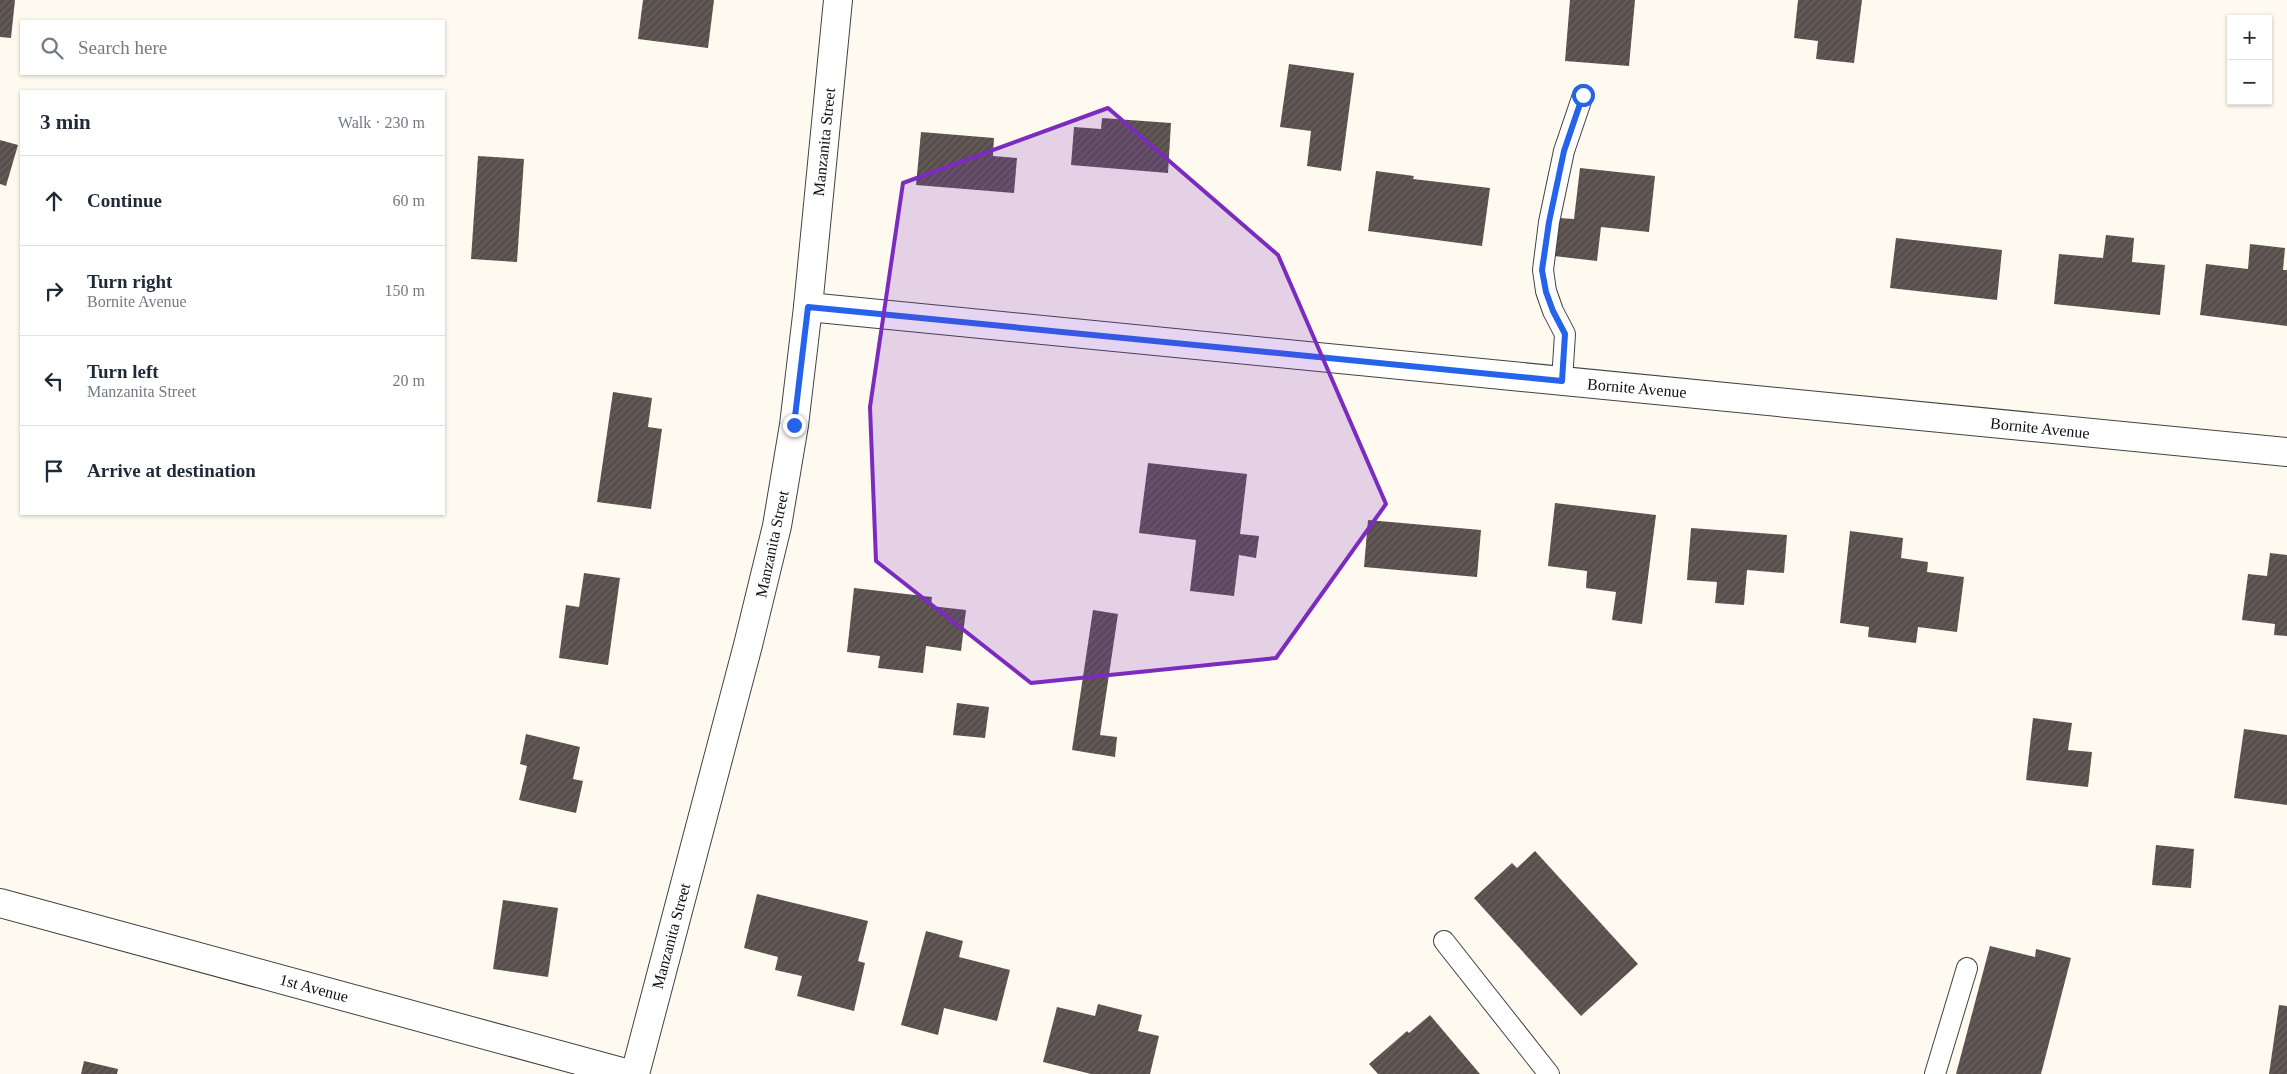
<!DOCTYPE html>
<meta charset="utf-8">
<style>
:root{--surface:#fff;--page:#f2f2f3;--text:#1f2937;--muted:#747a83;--line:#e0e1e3}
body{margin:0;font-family:Georgia,serif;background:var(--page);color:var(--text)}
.controls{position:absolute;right:15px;top:15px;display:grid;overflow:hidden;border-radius:0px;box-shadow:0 1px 4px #0004}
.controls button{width:45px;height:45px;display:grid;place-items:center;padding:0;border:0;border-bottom:1px solid var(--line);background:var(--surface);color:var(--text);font:25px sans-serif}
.stop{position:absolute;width:15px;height:15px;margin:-11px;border:4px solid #2563eb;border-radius:50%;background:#fff}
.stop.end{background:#2563eb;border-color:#fff;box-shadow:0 1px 5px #0008}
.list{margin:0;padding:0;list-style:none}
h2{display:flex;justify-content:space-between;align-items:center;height:65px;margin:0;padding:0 20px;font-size:21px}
h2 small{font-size:16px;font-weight:400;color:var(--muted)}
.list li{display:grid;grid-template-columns:32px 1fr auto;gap:15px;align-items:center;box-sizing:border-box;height:90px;padding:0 20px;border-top:1px solid var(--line)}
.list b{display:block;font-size:19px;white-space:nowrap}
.list p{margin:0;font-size:16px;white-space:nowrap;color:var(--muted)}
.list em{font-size:16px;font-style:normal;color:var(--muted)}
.icon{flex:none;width:28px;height:28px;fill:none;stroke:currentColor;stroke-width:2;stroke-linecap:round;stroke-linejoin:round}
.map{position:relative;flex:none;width:2287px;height:1074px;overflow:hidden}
.search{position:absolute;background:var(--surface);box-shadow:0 1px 4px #0004;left:20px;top:20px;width:425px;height:55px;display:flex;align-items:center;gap:12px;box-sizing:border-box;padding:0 18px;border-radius:0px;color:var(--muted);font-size:19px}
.panel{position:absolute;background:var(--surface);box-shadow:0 1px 4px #0004;left:20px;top:90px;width:425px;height:425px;border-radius:0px}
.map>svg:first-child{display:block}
.building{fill:url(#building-hatch)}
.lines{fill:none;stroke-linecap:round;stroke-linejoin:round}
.lane-casing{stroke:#424242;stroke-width:22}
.street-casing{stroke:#424242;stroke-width:30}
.lane{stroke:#fff;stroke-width:20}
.street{stroke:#fff;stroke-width:28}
.route{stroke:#2563eb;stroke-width:6}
.marked{fill:#7b2cbf;fill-opacity:0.2;stroke:#7b2cbf;stroke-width:4;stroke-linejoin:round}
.labels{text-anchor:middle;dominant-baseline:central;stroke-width:5;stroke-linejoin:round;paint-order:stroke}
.street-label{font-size:16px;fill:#0f0f0f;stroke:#fff}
</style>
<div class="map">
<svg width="2287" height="1074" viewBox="0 0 2287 1074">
<defs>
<pattern id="building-hatch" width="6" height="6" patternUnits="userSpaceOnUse" patternTransform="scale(1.25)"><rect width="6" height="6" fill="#584e4b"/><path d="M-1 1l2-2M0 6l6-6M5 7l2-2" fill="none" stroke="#6b6361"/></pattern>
</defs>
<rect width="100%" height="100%" fill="#fffaf0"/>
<g class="building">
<polygon points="0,0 15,0 11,38 0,37"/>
<polygon points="643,0 714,0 708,48 638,39"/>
<polygon points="1570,0 1635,0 1629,66 1565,61"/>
<polygon points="1798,0 1862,0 1854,63 1816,59 1818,41 1794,38"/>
<polygon points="1289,64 1354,73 1341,171 1307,166 1311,131 1280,127"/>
<polygon points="1102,118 1171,123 1168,173 1071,165 1074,127 1101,129"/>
<polygon points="921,132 994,138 993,156 1017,158 1014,193 916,185"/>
<polygon points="0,140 18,145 6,186 0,184"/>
<polygon points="478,156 524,159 517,262 471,259"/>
<polygon points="1580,168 1655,176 1649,232 1601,227 1597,261 1554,256 1559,218 1574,219"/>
<polygon points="1376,171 1414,176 1413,179 1490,188 1482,246 1368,231"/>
<polygon points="2106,235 2134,238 2132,262 2165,265 2160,315 2054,304 2059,254 2103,258"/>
<polygon points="1896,238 2002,250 1997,300 1890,288"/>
<polygon points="2250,244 2285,248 2283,270 2287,270 2287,326 2200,315 2206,264 2248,269"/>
<polygon points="613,392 652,398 648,427 662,429 651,509 597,502"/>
<polygon points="1148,463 1247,474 1240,534 1259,536 1256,558 1239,555 1234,596 1190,591 1196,540 1139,533"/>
<polygon points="1555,503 1656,515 1642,624 1612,620 1616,592 1586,588 1587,571 1548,566"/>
<polygon points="1368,520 1481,530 1477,577 1364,567"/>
<polygon points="1691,528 1787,535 1784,573 1747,570 1744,605 1715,603 1717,582 1687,580"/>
<polygon points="1850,531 1903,538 1901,558 1928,562 1927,572 1964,577 1957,632 1918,627 1916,643 1868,637 1869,627 1840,623"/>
<polygon points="2270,553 2287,555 2287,636 2274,635 2275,624 2242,620 2248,574 2267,576"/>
<polygon points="584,573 620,578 608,665 559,658 566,605 579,607"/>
<polygon points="854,588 932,597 931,606 966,610 961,651 926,646 923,673 878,668 880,656 847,652"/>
<polygon points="1093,610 1118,614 1100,735 1117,737 1115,757 1072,750"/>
<polygon points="957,703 989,707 985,738 953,735"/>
<polygon points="2033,718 2072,723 2068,750 2092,752 2088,787 2026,780"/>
<polygon points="2244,729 2287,735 2287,805 2234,798"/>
<polygon points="526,734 580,747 573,779 583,781 576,813 519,800 527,766 520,764"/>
<polygon points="2156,845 2194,849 2191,888 2152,885"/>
<polygon points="1535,851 1638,964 1581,1016 1474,898 1512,863 1517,868"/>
<polygon points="757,894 868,921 858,961 865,963 854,1011 797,996 802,976 775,970 778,957 744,948"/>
<polygon points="503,900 558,908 548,977 493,969"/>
<polygon points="926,931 963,941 959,957 1010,970 997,1021 944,1008 938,1035 901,1025"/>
<polygon points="1990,946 2035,957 2036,949 2071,958 2041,1074 1956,1074"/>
<polygon points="1098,1004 1142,1015 1138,1031 1159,1036 1150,1074 1091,1074 1043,1062 1057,1007 1095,1016"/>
<polygon points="2279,1005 2287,1006 2287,1074 2269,1074"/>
<polygon points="1430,1015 1480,1074 1378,1074 1369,1064 1407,1031 1409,1033"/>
<polygon points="84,1061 118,1069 117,1074 81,1074"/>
</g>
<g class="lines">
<g class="lane-casing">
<g id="lane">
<polyline points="1562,381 1565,334 1553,311 1546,291 1543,270 1549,222 1564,151 1583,95"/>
<polyline points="1444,941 1549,1074"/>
<polyline points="1935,1074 1967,968"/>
</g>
</g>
<g class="street-casing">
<g id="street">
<polyline points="808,307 2287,452"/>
<polyline points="0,903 629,1074"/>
<polyline points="635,1074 748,645 777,526 794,425 808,307 838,0"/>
</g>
</g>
<use href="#lane" class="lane"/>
<use href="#street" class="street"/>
</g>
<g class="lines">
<polyline class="route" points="794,425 808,307 1562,381 1565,334 1553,311 1546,292 1542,270 1549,222 1564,151 1583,95"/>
</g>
<path class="marked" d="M1108,108L1278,255L1386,504L1276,658L1031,683L876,561L870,407L903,183Z"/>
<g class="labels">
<g class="street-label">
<text transform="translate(824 142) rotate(-84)">Manzanita Street</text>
<text transform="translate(1637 388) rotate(5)">Bornite Avenue</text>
<text transform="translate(2040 428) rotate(6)">Bornite Avenue</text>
<text transform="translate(772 544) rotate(-78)">Manzanita Street</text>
<text transform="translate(671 936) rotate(-75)">Manzanita Street</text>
<text transform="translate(314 988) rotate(15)">1st Avenue</text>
</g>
</g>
</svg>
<div class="controls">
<button>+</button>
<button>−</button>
</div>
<div class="stop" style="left:1583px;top:95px"></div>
<div class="stop end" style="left:794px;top:425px"></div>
<div class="search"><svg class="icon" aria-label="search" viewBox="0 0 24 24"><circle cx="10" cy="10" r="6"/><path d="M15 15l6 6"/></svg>Search here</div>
<section class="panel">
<h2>3 min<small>Walk · 230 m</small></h2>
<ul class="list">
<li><svg class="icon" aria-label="ahead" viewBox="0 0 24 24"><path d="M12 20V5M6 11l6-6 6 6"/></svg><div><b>Continue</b></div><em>60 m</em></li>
<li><svg class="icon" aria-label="right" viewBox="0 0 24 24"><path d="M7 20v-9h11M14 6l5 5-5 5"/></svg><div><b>Turn right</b><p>Bornite Avenue</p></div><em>150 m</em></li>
<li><svg class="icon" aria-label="left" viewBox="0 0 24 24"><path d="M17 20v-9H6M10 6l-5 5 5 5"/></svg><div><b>Turn left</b><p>Manzanita Street</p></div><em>20 m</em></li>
<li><svg class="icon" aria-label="arrive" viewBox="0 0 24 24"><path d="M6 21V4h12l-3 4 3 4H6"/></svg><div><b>Arrive at destination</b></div></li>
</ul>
</section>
</div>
